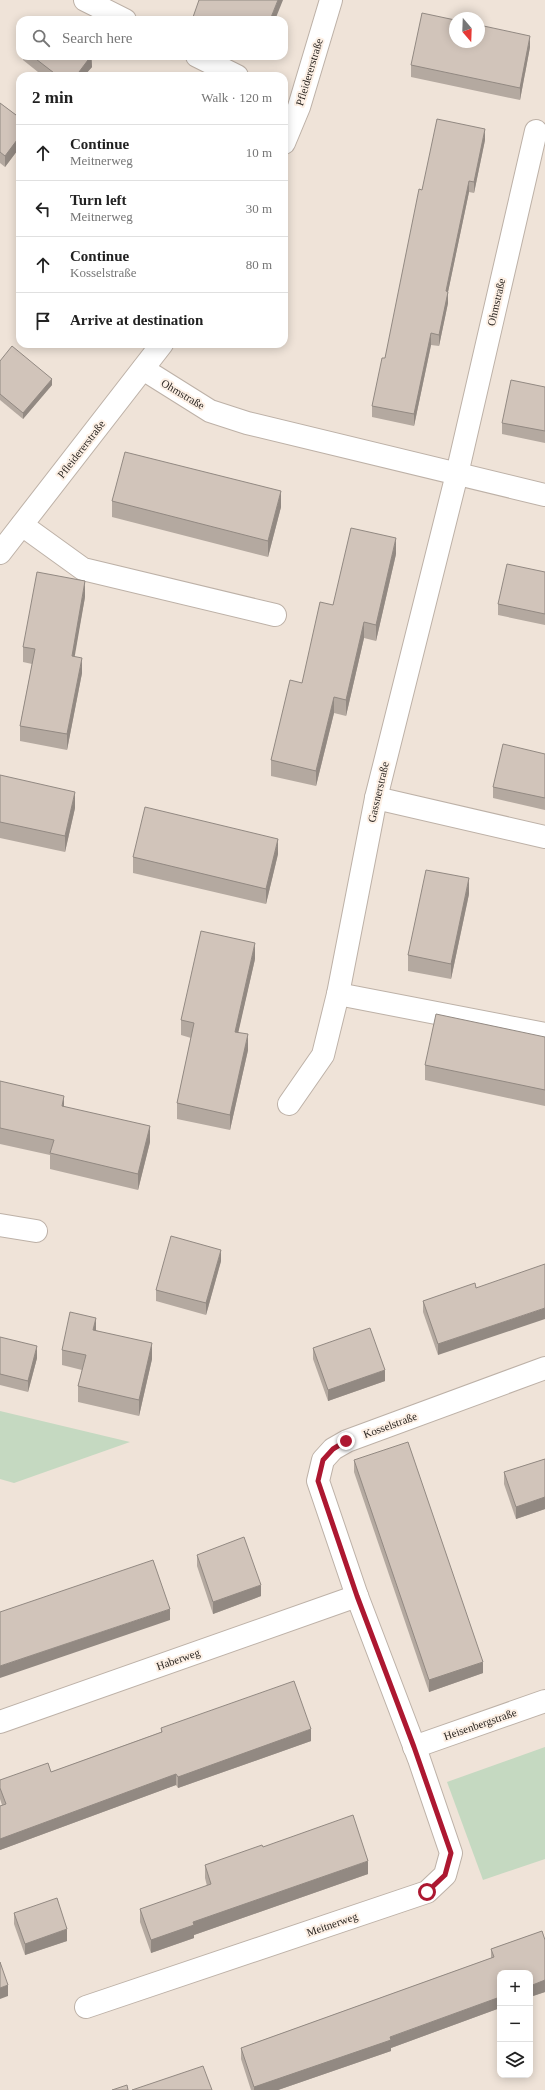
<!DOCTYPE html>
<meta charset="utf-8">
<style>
:root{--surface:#fff;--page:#f6f6f6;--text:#222;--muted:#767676;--line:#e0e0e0}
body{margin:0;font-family:"Times New Roman",serif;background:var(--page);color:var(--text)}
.controls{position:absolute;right:12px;bottom:12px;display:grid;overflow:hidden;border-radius:8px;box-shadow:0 2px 10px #0003}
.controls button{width:36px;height:36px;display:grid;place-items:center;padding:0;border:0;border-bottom:1px solid var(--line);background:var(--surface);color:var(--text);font:20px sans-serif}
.compass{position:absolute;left:449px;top:12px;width:36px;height:36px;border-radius:50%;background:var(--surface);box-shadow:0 2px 10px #0003;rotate:161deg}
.stop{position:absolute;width:12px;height:12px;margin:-9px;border:3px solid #ad1831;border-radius:50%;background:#fff}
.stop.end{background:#ad1831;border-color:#fff;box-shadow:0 1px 4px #0008}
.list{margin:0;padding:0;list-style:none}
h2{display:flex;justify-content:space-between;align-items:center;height:52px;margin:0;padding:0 16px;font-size:17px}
h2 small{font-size:13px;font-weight:400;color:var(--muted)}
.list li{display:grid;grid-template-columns:26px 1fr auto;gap:12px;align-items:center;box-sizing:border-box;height:56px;padding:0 16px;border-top:1px solid var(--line)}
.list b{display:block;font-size:15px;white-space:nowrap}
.list p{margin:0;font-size:13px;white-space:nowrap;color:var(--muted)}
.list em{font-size:13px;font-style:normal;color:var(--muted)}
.icon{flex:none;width:22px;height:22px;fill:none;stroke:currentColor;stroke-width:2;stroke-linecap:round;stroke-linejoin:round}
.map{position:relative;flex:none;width:545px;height:2090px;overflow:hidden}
.search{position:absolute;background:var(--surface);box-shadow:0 2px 10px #0003;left:16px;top:16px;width:272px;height:44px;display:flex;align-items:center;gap:10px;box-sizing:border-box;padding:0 14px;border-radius:12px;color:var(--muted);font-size:15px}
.panel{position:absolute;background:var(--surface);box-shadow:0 2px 10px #0003;left:16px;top:72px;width:272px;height:276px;border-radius:12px}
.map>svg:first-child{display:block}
.green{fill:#c5d9c1}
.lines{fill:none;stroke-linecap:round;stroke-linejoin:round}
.minor-casing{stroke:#bdb1a7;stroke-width:24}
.minor{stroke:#fff;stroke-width:22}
.wall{fill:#b4a9a0}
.shaded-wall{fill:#928982}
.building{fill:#d1c4ba;stroke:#928982}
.route{stroke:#ad1831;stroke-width:5}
.labels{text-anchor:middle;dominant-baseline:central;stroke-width:4;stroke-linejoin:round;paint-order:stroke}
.street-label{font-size:11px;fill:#2a2521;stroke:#fdf0e5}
</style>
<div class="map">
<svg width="545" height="2090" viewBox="0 0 545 2090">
<rect width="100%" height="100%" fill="#efe3d8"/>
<g class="green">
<polygon points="0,1411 130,1442 14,1483 0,1479"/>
<polygon points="545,1747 545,1859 483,1880 447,1782"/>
</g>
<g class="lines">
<g class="minor-casing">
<g id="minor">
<polyline points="85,0 125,20"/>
<polyline points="197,56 237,76"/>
<polyline points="284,143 299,107 331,0"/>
<polyline points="143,369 210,411 247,423 545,495"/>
<polyline points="22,525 83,569 275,615"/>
<polyline points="0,553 162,344"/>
<polyline points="376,798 545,837"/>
<polyline points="338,994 545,1034"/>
<polyline points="289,1104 323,1055 338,994 376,798 457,474 536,131"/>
<polyline points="0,1225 36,1231"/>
<polyline points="0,1722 357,1596"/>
<polyline points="414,1747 545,1701"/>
<polyline points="86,2007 427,1892 445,1875 451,1853 419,1759 357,1596 318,1481 323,1460 333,1449 347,1441 545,1368"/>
</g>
</g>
<use href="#minor" class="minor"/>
</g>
<g class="wall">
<polygon points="530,47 520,100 411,77 411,65"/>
<polygon points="23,56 92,56 92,67 84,76 43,76 23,60"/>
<polygon points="254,56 260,56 259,58"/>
<polygon points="0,103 20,118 20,147 5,167 0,163"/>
<polygon points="485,140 474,193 469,192 448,292 448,303 439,346 431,345 414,426 372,417 372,406 385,358 422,190"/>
<polygon points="0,361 52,385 23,419 0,400"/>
<polygon points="545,387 545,443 502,434 502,423"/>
<polygon points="112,501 281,507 268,557 112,517"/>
<polygon points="396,554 376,641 364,638 346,716 334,713 316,786 271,776 271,760 333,605"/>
<polygon points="545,572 545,625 498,615 498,604"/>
<polygon points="85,597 74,656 82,673 67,750 20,741 20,726 32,664 23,662 23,647"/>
<polygon points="545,754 545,810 493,798 493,787"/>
<polygon points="0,775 75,808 65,852 0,838"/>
<polygon points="278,854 266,904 133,873 133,857"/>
<polygon points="469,894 451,979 408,971 408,955"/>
<polygon points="255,959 238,1032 248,1050 230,1130 177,1119 177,1103 191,1038 181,1035 181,1020"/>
<polygon points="545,1037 545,1106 425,1080 425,1065"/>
<polygon points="0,1081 64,1106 150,1142 138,1190 50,1169 50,1155 0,1144"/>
<polygon points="221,1261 206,1315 156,1301 156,1290"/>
<polygon points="476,1288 438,1355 423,1312 423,1301"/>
<polygon points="96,1330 152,1359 139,1416 78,1402 78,1386 82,1370 62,1365 62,1350"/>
<polygon points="0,1337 37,1358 28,1392 0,1385"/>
<polygon points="313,1348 385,1381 328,1401 313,1359"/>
<polygon points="545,1459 545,1509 516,1519 504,1484 504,1472"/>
<polygon points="354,1460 483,1673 429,1692 354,1472"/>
<polygon points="197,1555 261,1596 213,1614 197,1566"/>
<polygon points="161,1728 311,1741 178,1788 176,1785 0,1850 0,1806 2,1805 0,1799 0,1780 51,1772 161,1732"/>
<polygon points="263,1847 368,1874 194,1935 194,1938 151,1953 140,1922 140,1909 207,1886 205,1878 205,1865"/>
<polygon points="14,1913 67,1941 25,1955 14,1924"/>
<polygon points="542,1931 545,1940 545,1992 530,1997 530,1973 500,1973 500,2008 391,2048 391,2051 278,2090 251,2090 241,2059 241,2048 491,1958 491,1949"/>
</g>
<g class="shaded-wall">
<polygon points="278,0 283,0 275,20 270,20"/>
<polygon points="530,36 530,47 520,100 520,88"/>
<polygon points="91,56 92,67 84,76 76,76"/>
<polygon points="485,129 485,140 474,193 474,182"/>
<polygon points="20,136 20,147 5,167 5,156"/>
<polygon points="469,181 469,192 448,292 448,303 439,346 439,335 446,291"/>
<polygon points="431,333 431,345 414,426 414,414"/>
<polygon points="52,379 52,385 23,419 23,413"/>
<polygon points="281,491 281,507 268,557 268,541"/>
<polygon points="396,538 396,554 376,641 376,625"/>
<polygon points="85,581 85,597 72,672 72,656"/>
<polygon points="364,622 364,638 346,716 346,700"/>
<polygon points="82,658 82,673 67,750 67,734"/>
<polygon points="334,697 334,713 316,786 316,771"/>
<polygon points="75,792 75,808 65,852 65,836"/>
<polygon points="278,839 278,854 266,904 266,889"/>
<polygon points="469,878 469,894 451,979 451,964"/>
<polygon points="255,943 255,959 235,1047 235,1032"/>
<polygon points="248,1034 248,1050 230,1130 230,1115"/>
<polygon points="64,1096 64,1112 62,1106"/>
<polygon points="150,1126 150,1142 138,1190 138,1174"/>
<polygon points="221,1250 221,1261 206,1315 206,1303"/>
<polygon points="545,1308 545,1319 438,1355 438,1344"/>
<polygon points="96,1318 96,1333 93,1330"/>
<polygon points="152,1343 152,1359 139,1416 139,1400"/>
<polygon points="37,1346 37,1358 28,1392 28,1381"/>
<polygon points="385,1370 385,1381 328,1401 328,1390"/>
<polygon points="545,1497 545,1509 516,1519 516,1507"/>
<polygon points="261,1585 261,1596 213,1614 213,1602"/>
<polygon points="170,1609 170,1620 0,1678 0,1666"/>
<polygon points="483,1662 483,1673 429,1692 429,1680"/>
<polygon points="311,1729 311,1741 178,1788 178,1777"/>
<polygon points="176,1774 176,1785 0,1850 0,1839"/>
<polygon points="368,1861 368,1874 194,1935 194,1938 151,1953 151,1940 193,1922"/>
<polygon points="67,1929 67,1941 25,1955 25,1944"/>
<polygon points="545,1980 545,1992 530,1997 530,1986"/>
<polygon points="8,1985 8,1996 0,1999 0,1988"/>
<polygon points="500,1997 500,2008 391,2048 391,2051 278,2090 254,2090 254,2087"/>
</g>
<g class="building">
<polygon points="199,0 278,0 270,20 192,20"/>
<polygon points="422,13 455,20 455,42 479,42 479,25 530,36 520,88 411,65"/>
<polygon points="32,56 91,56 76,76 58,76"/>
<polygon points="0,103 20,118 20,136 5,156 0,152"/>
<polygon points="437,119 485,129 474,182 469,181 446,291 448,292 439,335 431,333 414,414 372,406 382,358 385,358 419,189 422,190"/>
<polygon points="12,346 52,379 23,413 0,394 0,361"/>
<polygon points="511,380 545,387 545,431 502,423"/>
<polygon points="125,452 281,491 268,541 112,501"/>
<polygon points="351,528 396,538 376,625 364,622 346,700 334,697 316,771 271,760 290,680 302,683 320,602 333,605"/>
<polygon points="507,564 545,572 545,614 498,604"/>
<polygon points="37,572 85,581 72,656 82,658 67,734 20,726 35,649 23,647"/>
<polygon points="503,744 545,754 545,798 493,787"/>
<polygon points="0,775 75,792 65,836 0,822"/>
<polygon points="145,807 278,839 266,889 133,857"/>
<polygon points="426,870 469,878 451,964 408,955"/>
<polygon points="201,931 255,943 235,1032 248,1034 230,1115 177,1103 194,1023 181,1020"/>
<polygon points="436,1014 545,1037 545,1090 425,1065"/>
<polygon points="0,1081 64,1096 62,1106 150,1126 138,1174 50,1153 54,1140 0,1128"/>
<polygon points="171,1236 221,1250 206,1303 156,1290"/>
<polygon points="545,1264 545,1308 438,1344 423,1301 475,1283 476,1288"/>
<polygon points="70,1312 96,1318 93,1330 152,1343 139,1400 78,1386 86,1355 62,1350"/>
<polygon points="370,1328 385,1370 328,1390 313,1348"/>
<polygon points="0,1337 37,1346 28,1381 0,1374"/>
<polygon points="408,1442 483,1662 429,1680 354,1460"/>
<polygon points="545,1459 545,1497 516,1507 504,1472"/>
<polygon points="244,1537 261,1585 213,1602 197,1555"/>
<polygon points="153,1560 170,1609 0,1666 0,1612"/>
<polygon points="294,1681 311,1729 178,1777 176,1774 0,1839 0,1806 6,1804 0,1788 0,1780 48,1763 51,1772 162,1732 161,1728"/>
<polygon points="353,1815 368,1861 193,1922 194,1925 151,1940 140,1909 211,1884 205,1865 262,1845 263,1847"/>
<polygon points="57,1898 67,1929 25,1944 14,1913"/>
<polygon points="542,1931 545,1940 545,1980 530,1986 530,1973 500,1973 500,1997 390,2037 391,2040 254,2087 241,2048 494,1957 491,1949"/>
<polygon points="0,1962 8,1985 0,1988"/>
<polygon points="203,2066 212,2090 132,2090"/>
<polygon points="127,2085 128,2090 112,2090"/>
</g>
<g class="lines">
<polyline class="route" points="346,1441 333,1449 323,1460 318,1481 357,1596 414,1747 451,1853 445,1875 427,1892"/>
</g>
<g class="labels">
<g class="street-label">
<text transform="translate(309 72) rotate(-73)">Pfleidererstraße</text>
<text transform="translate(496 302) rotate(-77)">Ohmstraße</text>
<text transform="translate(183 394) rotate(31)">Ohmstraße</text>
<text transform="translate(81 449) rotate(-52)">Pfleidererstraße</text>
<text transform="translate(378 792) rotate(-77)">Gassnerstraße</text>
<text transform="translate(390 1425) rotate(-20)">Kosselstraße</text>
<text transform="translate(178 1659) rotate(-19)">Haberweg</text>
<text transform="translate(480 1724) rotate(-19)">Heisenbergstraße</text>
<text transform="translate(332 1924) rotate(-19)">Meitnerweg</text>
</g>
</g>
</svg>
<div class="controls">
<button>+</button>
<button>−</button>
<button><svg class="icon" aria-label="layers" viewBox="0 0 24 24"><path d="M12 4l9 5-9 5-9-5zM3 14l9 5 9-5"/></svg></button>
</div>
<svg class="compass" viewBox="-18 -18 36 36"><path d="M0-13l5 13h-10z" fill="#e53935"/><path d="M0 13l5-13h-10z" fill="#767676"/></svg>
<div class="stop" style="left:427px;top:1892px"></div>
<div class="stop end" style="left:346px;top:1441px"></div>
<div class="search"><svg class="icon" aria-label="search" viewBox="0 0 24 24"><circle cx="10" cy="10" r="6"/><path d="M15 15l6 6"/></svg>Search here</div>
<section class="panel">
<h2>2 min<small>Walk · 120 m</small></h2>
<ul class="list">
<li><svg class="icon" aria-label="ahead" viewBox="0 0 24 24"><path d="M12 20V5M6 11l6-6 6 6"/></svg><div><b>Continue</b><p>Meitnerweg</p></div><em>10 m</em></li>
<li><svg class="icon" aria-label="left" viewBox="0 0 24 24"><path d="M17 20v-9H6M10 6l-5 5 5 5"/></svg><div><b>Turn left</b><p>Meitnerweg</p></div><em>30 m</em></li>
<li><svg class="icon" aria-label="ahead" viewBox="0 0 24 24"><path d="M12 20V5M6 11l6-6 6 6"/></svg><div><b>Continue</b><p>Kosselstraße</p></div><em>80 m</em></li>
<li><svg class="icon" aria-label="arrive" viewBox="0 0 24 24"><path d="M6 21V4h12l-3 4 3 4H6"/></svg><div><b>Arrive at destination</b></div></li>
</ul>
</section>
</div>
